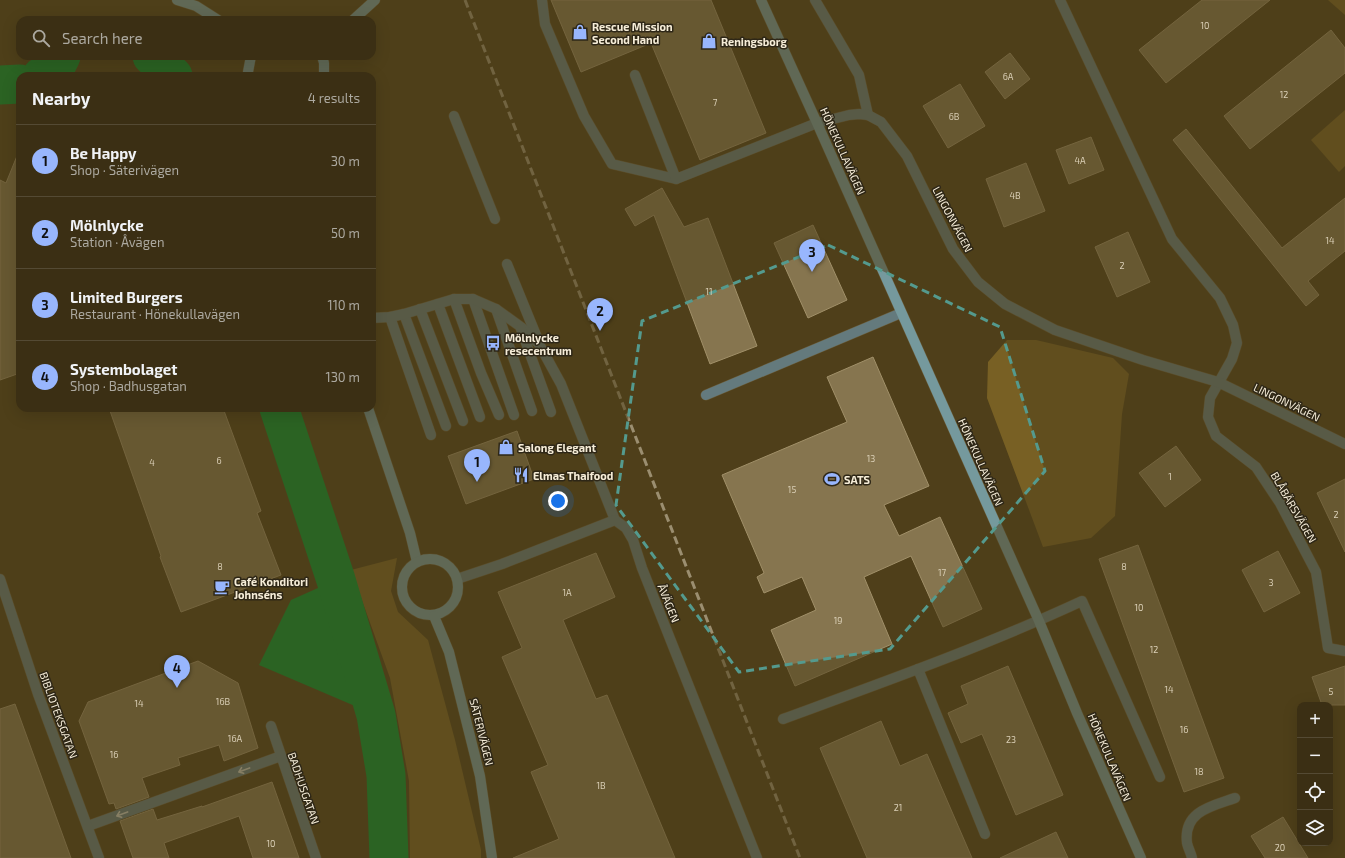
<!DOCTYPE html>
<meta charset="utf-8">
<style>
:root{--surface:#3b2f14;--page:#42371d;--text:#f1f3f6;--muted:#aca9a0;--line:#544a34;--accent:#98b6fd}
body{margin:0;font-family:"Exo 2",sans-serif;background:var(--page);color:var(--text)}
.controls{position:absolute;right:12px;bottom:12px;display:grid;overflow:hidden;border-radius:8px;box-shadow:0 4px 16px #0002}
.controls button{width:36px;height:36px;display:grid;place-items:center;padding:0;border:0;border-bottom:1px solid var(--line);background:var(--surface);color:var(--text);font:20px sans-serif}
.you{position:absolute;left:558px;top:501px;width:14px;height:14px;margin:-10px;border:3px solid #fff;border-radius:50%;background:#1a73e8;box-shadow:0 0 0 6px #1a73e833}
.badge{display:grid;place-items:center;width:26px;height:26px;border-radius:50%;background:var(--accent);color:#111;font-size:13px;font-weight:700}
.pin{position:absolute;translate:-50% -33px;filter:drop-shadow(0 1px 2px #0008)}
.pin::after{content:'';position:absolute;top:21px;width:14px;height:12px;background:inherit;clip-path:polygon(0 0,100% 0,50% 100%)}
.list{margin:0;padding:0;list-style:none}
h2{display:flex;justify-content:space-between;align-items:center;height:52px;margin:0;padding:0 16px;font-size:17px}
h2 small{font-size:13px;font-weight:400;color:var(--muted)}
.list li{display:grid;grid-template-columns:26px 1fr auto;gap:12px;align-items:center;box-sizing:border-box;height:72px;padding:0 16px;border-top:1px solid var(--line)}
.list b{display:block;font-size:15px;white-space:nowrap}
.list p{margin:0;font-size:13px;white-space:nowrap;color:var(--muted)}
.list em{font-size:13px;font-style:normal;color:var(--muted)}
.icon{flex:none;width:22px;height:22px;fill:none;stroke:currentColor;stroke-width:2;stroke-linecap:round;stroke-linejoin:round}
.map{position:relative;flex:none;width:1345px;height:858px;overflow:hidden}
.search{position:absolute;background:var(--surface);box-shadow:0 4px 16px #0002;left:16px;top:16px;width:360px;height:44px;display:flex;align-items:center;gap:10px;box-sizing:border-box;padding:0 14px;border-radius:12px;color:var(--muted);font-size:15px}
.panel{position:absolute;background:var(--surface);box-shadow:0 4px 16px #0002;left:16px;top:72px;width:360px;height:340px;border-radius:12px}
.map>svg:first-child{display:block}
.green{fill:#786024}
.water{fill:#018e30}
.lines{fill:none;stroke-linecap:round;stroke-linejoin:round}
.river{stroke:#018e30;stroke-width:39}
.building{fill:#86754f;stroke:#a19069}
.lane-casing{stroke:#6a5b38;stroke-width:11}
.street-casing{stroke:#6a5b38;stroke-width:11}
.secondary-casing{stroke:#6a5b38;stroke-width:11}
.lane{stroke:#647a7d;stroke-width:10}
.street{stroke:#647a7d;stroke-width:10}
.secondary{stroke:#75999d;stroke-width:10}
.rail{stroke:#9b8e70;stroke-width:3;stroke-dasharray:8 4;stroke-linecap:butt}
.oneway{stroke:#cacabd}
.marked{fill:none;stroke:#549a8e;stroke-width:3;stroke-dasharray:8 5;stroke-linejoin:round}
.labels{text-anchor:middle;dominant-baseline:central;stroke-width:3;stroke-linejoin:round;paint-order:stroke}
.number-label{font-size:9px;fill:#dacfb6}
.poi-label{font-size:11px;font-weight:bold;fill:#f6edd8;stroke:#2e2717;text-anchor:start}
.street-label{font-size:11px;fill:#f6edd8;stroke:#2e2717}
</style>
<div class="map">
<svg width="1345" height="858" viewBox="0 0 1345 858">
<rect width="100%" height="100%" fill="#4f3f1a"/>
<g class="green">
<polygon points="1328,0 1345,0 1345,15"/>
<polygon points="1345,110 1345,166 1339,172 1311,140"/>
<polygon points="1007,340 1036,340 1113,358 1129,374 1122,414 1115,516 1091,538 1043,547 987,398 988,362"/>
<polygon points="397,558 391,591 398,612 428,640 455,740 481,850 481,858 410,858 409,781 390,678 351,570"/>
</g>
<polygon class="water" points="336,580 376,715 259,665 291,600"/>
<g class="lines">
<g class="river">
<polyline points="152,56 173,76"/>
<polyline points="42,76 55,68 61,56"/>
<polyline points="0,85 20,84"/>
<polyline points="279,408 336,580 376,715 386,775 389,858"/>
</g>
</g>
<g class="building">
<polygon points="551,0 711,0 766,133 700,160 651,43 581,72"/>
<polygon points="1202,0 1270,0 1166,83 1139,50"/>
<polygon points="1331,30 1345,48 1345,73 1250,149 1224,116"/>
<polygon points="1010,53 1030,79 1005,99 985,72"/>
<polygon points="960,84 985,126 948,148 923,106"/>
<polygon points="1186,129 1282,248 1345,198 1345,251 1308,281 1319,295 1306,306 1173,140"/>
<polygon points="1091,137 1104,170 1069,184 1056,150"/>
<polygon points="19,151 20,373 0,380 0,180 6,183"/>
<polygon points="1026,163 1045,211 1004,227 986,179"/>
<polygon points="662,188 684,227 708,218 757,346 710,364 654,215 635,226 625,209"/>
<polygon points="813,225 847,300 808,318 774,243"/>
<polygon points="1128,232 1150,282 1117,297 1095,247"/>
<polygon points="873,357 929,486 884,505 899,536 940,517 982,609 943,627 911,556 864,577 892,644 795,686 771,630 816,610 802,577 764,593 757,577 764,573 722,475 847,422 827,377"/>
<polygon points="109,408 223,408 261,511 257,513 281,575 181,612 160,557 161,556"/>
<polygon points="517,431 534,479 466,504 448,456"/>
<polygon points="1176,446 1201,480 1165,507 1139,473"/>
<polygon points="1345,479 1345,552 1317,493"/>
<polygon points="1138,545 1224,778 1184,792 1099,559"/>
<polygon points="1278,551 1300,593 1264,612 1242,570"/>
<polygon points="596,553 615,597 563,620 596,699 607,695 675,858 513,858 559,839 531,772 548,765 502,657 522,648 498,592"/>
<polygon points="198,661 238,683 258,748 224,761 219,745 178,758 180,765 142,778 149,797 116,809 114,803 109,804 79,721 88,702"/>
<polygon points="1008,666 1063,795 1016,815 982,734 961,743 948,713 968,704 961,686"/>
<polygon points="1345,666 1345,705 1322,705 1312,677"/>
<polygon points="15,704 71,858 0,858 0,709"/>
<polygon points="881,721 900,766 927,754 972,858 867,858 820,748"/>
<polygon points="272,782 299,858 253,858 239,816 164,843 169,858 133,858 120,821 153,809 157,820 202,806 202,807"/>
<polygon points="1283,817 1308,858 1265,858 1251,836"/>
<polygon points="1056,832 1068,858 1000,858"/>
</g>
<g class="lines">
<g class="lane-casing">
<g id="lane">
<polyline points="542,0 545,24 584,116 612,164 676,179"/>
<polyline points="635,75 676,179 817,123"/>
<polyline points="454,116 495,219"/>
<polyline points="507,264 538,340"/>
<polyline points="454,299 481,373 499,415"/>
<polyline points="473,299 514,415"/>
<polyline points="438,304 480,417"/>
<polyline points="420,309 463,421"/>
<polyline points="496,309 532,411"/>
<polyline points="404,314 446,426"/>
<polyline points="390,317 431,435"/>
<polyline points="372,318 390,317 404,314 454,299 473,299 496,309 521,327 539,344 561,384 615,520"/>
<polyline points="521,329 551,412"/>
<polyline points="706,395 901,313"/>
<polyline points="918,669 985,834"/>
<path d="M783,719C884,682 985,646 1082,601L1160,777"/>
<polyline points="88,826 281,756"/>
<path d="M1192,858C1191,853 1188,848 1187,843C1183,811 1212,806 1235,798"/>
</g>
</g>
<g class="street-casing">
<g id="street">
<polyline points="815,0 859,75 868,115"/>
<polyline points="1060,0 1172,239 1220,298 1233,325 1237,343 1232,359 1210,398 1208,417 1216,436 1256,467 1280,503 1316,572 1328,648 1345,651"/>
<polyline points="817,123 849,115 859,114 868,115 881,122 907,156 953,249 978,282 1005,304 1055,330 1143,360 1218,382 1345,444"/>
<polyline points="0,579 38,694 99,858"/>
<polyline points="457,579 502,564 615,520 626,528 633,540 642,568 757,858"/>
<polyline points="271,726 316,858"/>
</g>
</g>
<g class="secondary-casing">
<g id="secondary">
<polyline points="177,0 196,6 218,20"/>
<polyline points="761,0 817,123 1039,621 1077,713 1141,858"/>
<polyline points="353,20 375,0"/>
<polyline points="322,56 324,63 324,76"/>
<polyline points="249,76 248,72 251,56"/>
<polyline points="368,408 410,533 417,562"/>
<circle cx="430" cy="587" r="28"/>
<polyline points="434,616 449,652 480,776 492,858"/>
</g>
</g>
<use href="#lane" class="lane"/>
<use href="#street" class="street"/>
<use href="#secondary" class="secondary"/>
<polyline class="rail" points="465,0 800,858"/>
</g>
<defs><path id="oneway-shaft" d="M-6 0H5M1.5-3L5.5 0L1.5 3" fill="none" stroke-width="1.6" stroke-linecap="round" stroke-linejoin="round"/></defs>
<g class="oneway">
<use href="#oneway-shaft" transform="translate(244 770) rotate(160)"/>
<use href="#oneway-shaft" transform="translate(122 814) rotate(160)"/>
</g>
<path d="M0 0H1345V858H0ZM828,245L1000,327L1045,471L890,649L739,672L616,505L642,321Z" fill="#4f3f1a" fill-opacity=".55" fill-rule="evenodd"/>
<path class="marked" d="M828,245L1000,327L1045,471L890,649L739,672L616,505L642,321Z"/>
<defs>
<g id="shop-bare" transform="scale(1.2)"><path d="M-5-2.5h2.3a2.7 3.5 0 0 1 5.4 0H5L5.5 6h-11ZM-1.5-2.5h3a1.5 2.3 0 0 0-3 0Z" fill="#98b6fd" stroke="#2e2717" stroke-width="2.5" paint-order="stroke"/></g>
<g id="bus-bare" transform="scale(1.2)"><path d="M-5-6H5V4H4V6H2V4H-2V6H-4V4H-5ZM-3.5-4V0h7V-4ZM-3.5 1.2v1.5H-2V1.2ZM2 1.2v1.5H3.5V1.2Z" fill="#98b6fd" stroke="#2e2717" stroke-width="2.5" paint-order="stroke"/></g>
<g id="restaurant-bare" transform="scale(1.2)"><path d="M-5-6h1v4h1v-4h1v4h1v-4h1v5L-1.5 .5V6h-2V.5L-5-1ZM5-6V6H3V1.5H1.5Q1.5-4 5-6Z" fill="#98b6fd" stroke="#2e2717" stroke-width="2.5" paint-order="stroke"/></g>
<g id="stadium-bare" transform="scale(1.2)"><path d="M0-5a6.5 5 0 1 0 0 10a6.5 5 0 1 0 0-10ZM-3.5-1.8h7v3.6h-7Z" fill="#98b6fd" stroke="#2e2717" stroke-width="2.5" paint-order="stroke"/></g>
<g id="cafe-bare" transform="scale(1.2)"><path d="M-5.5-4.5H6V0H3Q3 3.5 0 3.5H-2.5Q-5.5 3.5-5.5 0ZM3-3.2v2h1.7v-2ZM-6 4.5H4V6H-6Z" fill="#98b6fd" stroke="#2e2717" stroke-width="2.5" paint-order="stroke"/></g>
</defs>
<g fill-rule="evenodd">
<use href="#shop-bare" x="580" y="32"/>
<use href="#shop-bare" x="709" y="41"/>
<use href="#bus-bare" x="493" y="343"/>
<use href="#shop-bare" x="506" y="447"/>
<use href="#restaurant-bare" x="521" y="475"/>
<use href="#stadium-bare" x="832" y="479"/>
<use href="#cafe-bare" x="222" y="587"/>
</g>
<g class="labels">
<g class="number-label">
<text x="1205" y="25">10</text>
<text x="1008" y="76">6A</text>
<text x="1284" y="94">12</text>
<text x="715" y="102">7</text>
<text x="954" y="116">6B</text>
<text x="1080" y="160">4A</text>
<text x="1015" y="195">4B</text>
<text x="1330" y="240">14</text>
<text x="1122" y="265">2</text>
<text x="709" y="291">11</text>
<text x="871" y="458">13</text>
<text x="219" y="460">6</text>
<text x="152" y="462">4</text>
<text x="1170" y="476">1</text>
<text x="792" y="489">15</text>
<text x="1336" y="514">2</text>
<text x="220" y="566">8</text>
<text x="1124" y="566">8</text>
<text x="942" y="572">17</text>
<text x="1271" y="582">3</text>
<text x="567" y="592">1A</text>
<text x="1139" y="607">10</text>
<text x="838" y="620">19</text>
<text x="1154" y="649">12</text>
<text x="1169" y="689">14</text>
<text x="1331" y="691">5</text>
<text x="223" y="701">16B</text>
<text x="139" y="703">14</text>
<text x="1184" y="729">16</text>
<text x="235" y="738">16A</text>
<text x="1011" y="739">23</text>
<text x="114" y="754">16</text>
<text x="1199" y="771">18</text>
<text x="601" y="785">1B</text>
<text x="898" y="807">21</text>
<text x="271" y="843">10</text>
<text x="1280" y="847">20</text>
</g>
<g class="poi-label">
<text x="592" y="26">Rescue Mission<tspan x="592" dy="13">Second Hand</tspan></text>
<text x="721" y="41">Reningsborg</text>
<text x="505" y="337">Mölnlycke<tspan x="505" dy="13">resecentrum</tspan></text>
<text x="518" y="447">Salong Elegant</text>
<text x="533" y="475">Elmas Thaifood</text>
<text x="844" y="479">SATS</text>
<text x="234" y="581">Café Konditori<tspan x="234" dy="13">Johnséns</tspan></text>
</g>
<g class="street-label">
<text transform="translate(843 151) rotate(66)">HÖNEKULLAVÄGEN</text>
<text transform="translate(953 219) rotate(62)">LINGONVÄGEN</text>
<text transform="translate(1287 402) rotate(26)">LINGONVÄGEN</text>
<text transform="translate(981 462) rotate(66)">HÖNEKULLAVÄGEN</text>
<text transform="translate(1294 507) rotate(60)">BLÅBÄRSVÄGEN</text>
<text transform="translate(669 603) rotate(68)">ÅVÄGEN</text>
<text transform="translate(59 715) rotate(70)">BIBLIOTEKSGATAN</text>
<text transform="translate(482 732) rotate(76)">SÄTERIVÄGEN</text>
<text transform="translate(1110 757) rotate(67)">HÖNEKULLAVÄGEN</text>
<text transform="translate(304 788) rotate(71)">BADHUSGATAN</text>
</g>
</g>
</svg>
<div class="controls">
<button>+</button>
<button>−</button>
<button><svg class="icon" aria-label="locate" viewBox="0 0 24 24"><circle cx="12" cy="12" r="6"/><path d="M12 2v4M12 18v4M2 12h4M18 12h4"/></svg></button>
<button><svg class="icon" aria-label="layers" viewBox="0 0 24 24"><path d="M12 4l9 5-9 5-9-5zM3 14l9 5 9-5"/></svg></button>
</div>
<div class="you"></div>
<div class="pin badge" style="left:477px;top:482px">1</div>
<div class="pin badge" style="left:600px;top:331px">2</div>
<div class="pin badge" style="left:812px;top:272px">3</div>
<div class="pin badge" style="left:177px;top:688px">4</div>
<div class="search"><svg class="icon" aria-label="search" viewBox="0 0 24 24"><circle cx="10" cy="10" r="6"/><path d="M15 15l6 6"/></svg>Search here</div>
<section class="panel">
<h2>Nearby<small>4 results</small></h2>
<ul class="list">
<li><span class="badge">1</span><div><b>Be Happy</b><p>Shop · Säterivägen</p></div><em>30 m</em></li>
<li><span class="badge">2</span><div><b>Mölnlycke</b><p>Station · Åvägen</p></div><em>50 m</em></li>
<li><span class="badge">3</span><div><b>Limited Burgers</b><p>Restaurant · Hönekullavägen</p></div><em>110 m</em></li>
<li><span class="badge">4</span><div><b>Systembolaget</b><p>Shop · Badhusgatan</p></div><em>130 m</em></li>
</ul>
</section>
</div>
